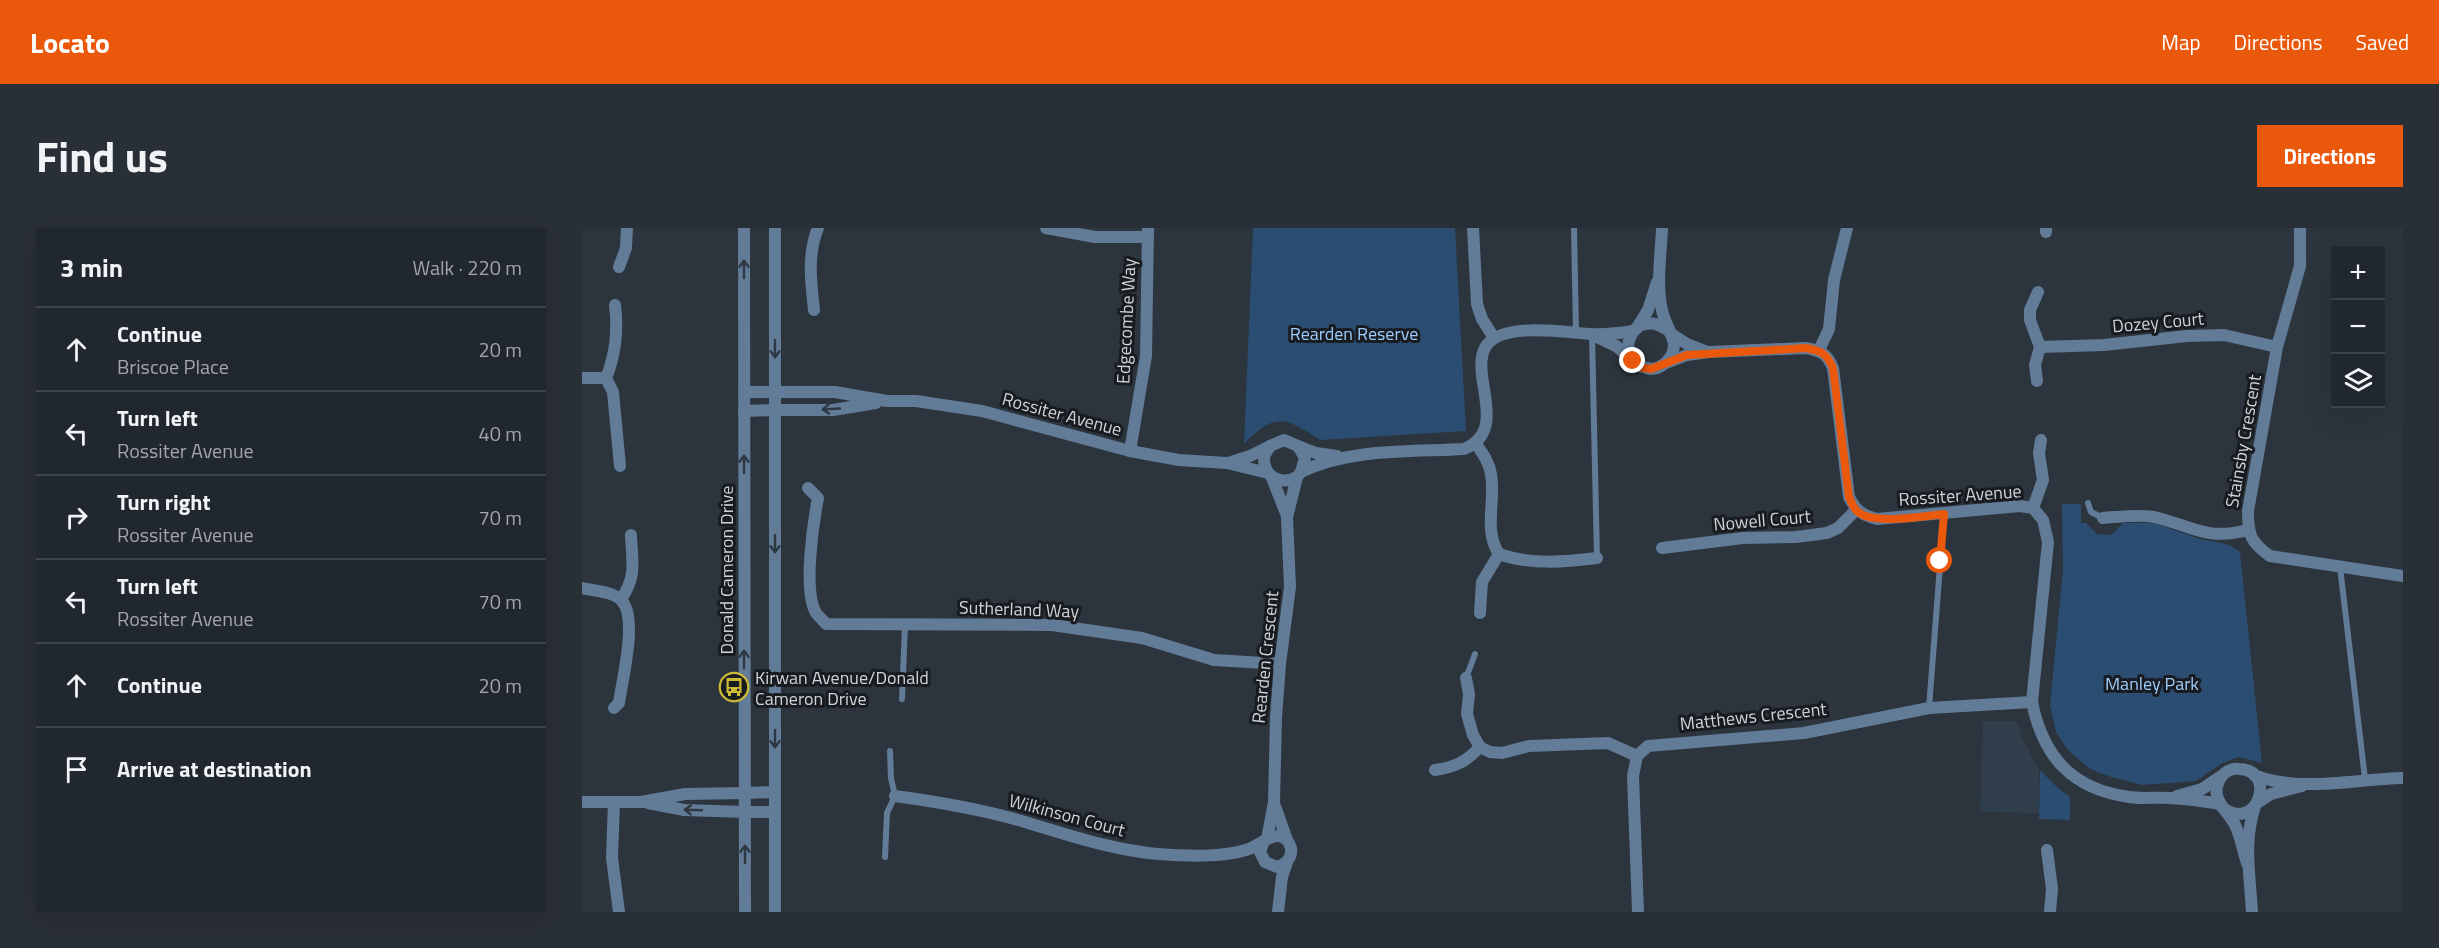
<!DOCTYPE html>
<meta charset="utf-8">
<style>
:root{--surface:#21272e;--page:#292f36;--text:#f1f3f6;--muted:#a2a5aa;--line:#3e444a;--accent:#ea580c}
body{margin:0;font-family:"Titillium Web",sans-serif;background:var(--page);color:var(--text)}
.controls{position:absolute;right:18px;top:18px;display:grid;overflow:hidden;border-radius:0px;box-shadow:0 6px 24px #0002}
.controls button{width:54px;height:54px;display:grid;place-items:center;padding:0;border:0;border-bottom:2px solid var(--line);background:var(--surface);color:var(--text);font:30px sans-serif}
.stop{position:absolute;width:18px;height:18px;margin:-14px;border:4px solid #ea580c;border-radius:50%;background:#fff}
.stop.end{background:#ea580c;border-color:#fff;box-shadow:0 2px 6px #0008}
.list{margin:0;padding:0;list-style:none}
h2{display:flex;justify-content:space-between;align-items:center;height:78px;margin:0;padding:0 24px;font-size:26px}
h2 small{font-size:20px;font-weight:400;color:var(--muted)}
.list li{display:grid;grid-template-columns:39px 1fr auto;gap:18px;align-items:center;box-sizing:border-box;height:84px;padding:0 24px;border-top:2px solid var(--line)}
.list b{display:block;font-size:22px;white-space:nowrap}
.list p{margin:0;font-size:20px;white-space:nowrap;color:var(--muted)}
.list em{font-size:20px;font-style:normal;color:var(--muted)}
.icon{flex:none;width:33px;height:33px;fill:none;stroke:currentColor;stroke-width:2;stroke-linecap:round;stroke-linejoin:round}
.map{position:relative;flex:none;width:1821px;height:684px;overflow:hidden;border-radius:0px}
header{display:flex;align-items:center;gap:36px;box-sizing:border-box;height:84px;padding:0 30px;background:var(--accent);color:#fff}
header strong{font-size:28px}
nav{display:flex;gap:33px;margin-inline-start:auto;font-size:21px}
.intro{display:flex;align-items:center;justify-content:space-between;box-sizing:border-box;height:144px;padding:0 36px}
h1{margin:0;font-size:42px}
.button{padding:15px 27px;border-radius:0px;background:var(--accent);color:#fff;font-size:21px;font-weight:700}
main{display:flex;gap:36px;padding:0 36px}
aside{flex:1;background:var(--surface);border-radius:0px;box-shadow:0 6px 24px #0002}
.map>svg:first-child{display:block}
.built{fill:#313e4c}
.green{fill:#2a4d71}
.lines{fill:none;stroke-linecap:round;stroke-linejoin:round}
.service{stroke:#627b97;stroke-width:6}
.minor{stroke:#627b97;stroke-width:12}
.tertiary{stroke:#627b97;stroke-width:12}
.oneway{stroke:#2e3843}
.route{stroke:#ea580c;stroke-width:8}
.labels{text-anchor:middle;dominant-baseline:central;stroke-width:6;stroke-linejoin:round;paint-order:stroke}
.street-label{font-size:18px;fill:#cfd4da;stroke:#181b1f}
.park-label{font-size:18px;fill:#9ccbfd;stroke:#181b1f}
.poi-label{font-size:18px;fill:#cfd4da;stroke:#181b1f;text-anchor:start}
</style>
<header>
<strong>Locato</strong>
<nav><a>Map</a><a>Directions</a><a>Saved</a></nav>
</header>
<div class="intro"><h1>Find us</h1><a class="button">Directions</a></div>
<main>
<aside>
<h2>3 min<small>Walk · 220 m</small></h2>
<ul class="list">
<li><svg class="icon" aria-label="ahead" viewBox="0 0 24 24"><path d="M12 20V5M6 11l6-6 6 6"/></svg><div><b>Continue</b><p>Briscoe Place</p></div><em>20 m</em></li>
<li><svg class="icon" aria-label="left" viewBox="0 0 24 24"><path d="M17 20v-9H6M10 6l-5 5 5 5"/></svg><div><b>Turn left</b><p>Rossiter Avenue</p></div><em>40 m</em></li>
<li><svg class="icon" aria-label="right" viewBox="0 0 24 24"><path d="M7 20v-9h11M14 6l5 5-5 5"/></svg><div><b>Turn right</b><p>Rossiter Avenue</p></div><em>70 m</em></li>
<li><svg class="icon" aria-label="left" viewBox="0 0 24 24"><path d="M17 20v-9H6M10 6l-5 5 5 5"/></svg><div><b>Turn left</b><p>Rossiter Avenue</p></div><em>70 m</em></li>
<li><svg class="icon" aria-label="ahead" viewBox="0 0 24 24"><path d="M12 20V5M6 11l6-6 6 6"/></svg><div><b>Continue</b></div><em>20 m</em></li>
<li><svg class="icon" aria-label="arrive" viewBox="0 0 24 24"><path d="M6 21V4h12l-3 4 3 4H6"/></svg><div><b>Arrive at destination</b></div></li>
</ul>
</aside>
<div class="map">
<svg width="1821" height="684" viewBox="0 0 1821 684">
<rect width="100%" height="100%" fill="#2c343d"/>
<polygon class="built" points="1401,493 1435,493 1441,512 1457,541 1457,585 1398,584"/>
<g class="green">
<path d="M671,0H873L884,203L738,212C703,189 693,184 662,216Z"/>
<polygon points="1480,276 1499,276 1499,295 1504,295 1515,306 1529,307 1541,295 1572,295 1618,311 1648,317 1658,324 1680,535 1656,529 1639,536 1614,553 1560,557 1529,549 1508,541 1485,521 1474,504 1468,477 1481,342"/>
<polygon points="1458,542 1475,559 1488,569 1488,592 1457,591"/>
</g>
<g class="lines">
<g class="service">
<polyline points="992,0 994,104"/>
<polyline points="1010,107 1015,330"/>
<polyline points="1506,275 1509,284 1521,290"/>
<polyline points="1758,339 1783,551"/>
<polyline points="884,450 893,426"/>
<polyline points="320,471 323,398"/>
<polyline points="1347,480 1362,286"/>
<polyline points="303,629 305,585 313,568 309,550 308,523"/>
</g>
<g class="minor">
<polyline points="464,0 513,9 566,9"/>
<polyline points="891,0 895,76 900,91 912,110"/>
<path d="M1080,0C1079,26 1074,57 1080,82C1082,94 1091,105 1092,117C1092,124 1088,132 1082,136C1077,140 1071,142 1065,140C1030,135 1048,76 1086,102"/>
<path d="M1718,0V38L1695,119L1666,283C1666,306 1668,314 1688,328L1821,348"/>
<polyline points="1464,4 1464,0"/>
<polyline points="37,39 44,20 45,0"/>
<path d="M33,77C36,102 34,126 24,150L31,164L38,238"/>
<path d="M232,82C229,54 225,27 236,0"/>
<polyline points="1055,100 1066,82 1075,54"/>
<polyline points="1088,105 1105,116 1123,123"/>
<polyline points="1011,107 1034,118 1049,131"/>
<polyline points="1458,119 1522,117 1605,108 1642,107 1695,119"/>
<polyline points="1237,122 1247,101 1252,52 1265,0"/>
<path d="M1084,135L1105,127L1127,124L1224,120C1240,123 1245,126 1251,140L1267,269C1274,283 1280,287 1295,291L1438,278L1451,280L1461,292L1466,314L1450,474C1461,529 1490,561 1547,569C1560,571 1574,569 1588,570C1605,571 1622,573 1638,576"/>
<polyline points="0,150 24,150"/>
<polyline points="1455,153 1453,137 1458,119 1448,92 1448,82 1456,64"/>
<polyline points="193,164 253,164 305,173 334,173 400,183 548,223 597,232 645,235 686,245"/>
<polyline points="193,182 251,182 294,175"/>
<path d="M894,216C901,226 907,234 909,246C914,273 901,302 917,326C948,337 983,334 1015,330"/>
<polyline points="716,218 734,225 755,228"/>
<polyline points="548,223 564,128 566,0"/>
<polyline points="646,235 668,228 688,218"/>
<path d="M719,244C767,220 830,224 882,221C929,201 886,147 904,118C921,93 985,105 1010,106C1024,107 1038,105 1051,103"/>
<polyline points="690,250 705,288"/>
<path d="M226,260L236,270C231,296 221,363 234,385C237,389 241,392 244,396L470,397L560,410L632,432L698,436"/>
<polyline points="1451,280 1461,252 1457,225 1459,212"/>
<path d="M1521,290C1537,289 1557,286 1572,289C1611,298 1623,313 1666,302"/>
<polyline points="1080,320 1161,310 1214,309 1245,305 1256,300 1274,282"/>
<path d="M0,360C12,363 31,363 40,373C56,391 40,452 37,475L32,480"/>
<path d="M39,371C55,349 50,333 49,307"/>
<polyline points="898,385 900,354 917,326"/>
<polyline points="884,450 887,466 885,486 891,507 898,519 908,524 920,525 947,518 1026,515 1055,528"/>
<path d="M853,542C873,539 884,534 898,519"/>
<path d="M1672,547C1717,565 1773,551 1821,550"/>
<path d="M313,568C357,574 400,581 443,594C487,607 530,622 576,626C604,628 640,630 667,621C679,617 696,598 707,615C713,626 706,636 695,639L683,634L678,624L682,613"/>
<polyline points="1595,568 1620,561 1638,549"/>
<polyline points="0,574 59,574 103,566 163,565"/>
<polyline points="32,574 30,630 37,684"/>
<polyline points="66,575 102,582 163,584"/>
<polyline points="1675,575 1689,566 1720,558"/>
<polyline points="693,578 705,612"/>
<path d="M1640,579C1674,607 1697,542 1657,541C1649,540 1642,544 1638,551C1626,571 1647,583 1654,599C1659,610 1661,623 1665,635"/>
<path d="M685,611L692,574L694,490L698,436L708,359L705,289L715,249L719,244L723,230L716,218L702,212L688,218L682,228C681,248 697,258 715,249"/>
<polyline points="1465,622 1470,661 1468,684"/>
<polyline points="696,684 700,649 705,634"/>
<polyline points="1056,684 1051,548 1055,528 1066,518 1222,505 1347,480 1450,474"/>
<path d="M1670,684C1668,647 1661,614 1673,578"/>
</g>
<g class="tertiary">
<polyline points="162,0 163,684"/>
<polyline points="162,164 193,164"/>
<polyline points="162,183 193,182"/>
<polyline points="163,565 193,564"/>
<polyline points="163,584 193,584"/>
<polyline points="193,684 193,0"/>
</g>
</g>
<defs><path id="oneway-shaft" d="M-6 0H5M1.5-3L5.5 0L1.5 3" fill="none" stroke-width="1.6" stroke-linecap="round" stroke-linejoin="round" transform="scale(1.5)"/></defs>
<g class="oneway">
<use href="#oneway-shaft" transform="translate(162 41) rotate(-90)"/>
<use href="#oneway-shaft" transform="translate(193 121) rotate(90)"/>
<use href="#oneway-shaft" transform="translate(249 181) rotate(177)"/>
<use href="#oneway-shaft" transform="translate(162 236) rotate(-90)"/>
<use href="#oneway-shaft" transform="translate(193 316) rotate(90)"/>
<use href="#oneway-shaft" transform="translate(162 431) rotate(-90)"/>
<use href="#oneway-shaft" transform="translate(193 511) rotate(90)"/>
<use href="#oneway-shaft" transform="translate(111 582) rotate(-178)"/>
<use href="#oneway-shaft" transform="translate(163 626) rotate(-90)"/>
</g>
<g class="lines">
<path class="route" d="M1051,133L1061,140L1069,141L1105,127L1224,120C1240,123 1245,126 1251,140L1267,269C1269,273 1271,279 1274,282C1288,298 1341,288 1362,286L1358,333"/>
</g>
<defs>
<g id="bus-ring" transform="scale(1.5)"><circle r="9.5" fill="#181b1f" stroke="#ccb938" stroke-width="1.5"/><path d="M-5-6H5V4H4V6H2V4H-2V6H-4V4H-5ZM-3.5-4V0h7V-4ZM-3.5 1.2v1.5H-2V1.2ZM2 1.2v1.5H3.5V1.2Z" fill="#ccb938"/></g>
</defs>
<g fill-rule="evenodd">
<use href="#bus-ring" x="152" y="459"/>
</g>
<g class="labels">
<g class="street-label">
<text transform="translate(544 93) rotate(-87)">Edgecombe Way</text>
<text transform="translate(1576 94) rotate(-5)">Dozey Court</text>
<text transform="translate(480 186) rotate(15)">Rossiter Avenue</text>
<text transform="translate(1661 213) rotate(-80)">Stainsby Crescent</text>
<text transform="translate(1378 267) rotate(-4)">Rossiter Avenue</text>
<text transform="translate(1180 292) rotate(-5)">Nowell Court</text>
<text transform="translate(144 342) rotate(-90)">Donald Cameron Drive</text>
<text transform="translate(437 381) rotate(2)">Sutherland Way</text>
<text transform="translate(683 429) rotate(-84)">Rearden Crescent</text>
<text transform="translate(1171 488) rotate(-6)">Matthews Crescent</text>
<text transform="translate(485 587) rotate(15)">Wilkinson Court</text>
</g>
<g class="park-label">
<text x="772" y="105">Rearden Reserve</text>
<text x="1570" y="455">Manley Park</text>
</g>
<g class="poi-label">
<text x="173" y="449">Kirwan Avenue/Donald<tspan x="173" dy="21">Cameron Drive</tspan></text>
</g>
</g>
</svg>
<div class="controls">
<button>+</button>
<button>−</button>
<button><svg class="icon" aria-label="layers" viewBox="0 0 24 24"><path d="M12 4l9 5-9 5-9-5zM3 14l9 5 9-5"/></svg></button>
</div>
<div class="stop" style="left:1358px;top:333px"></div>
<div class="stop end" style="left:1051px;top:133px"></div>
</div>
</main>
